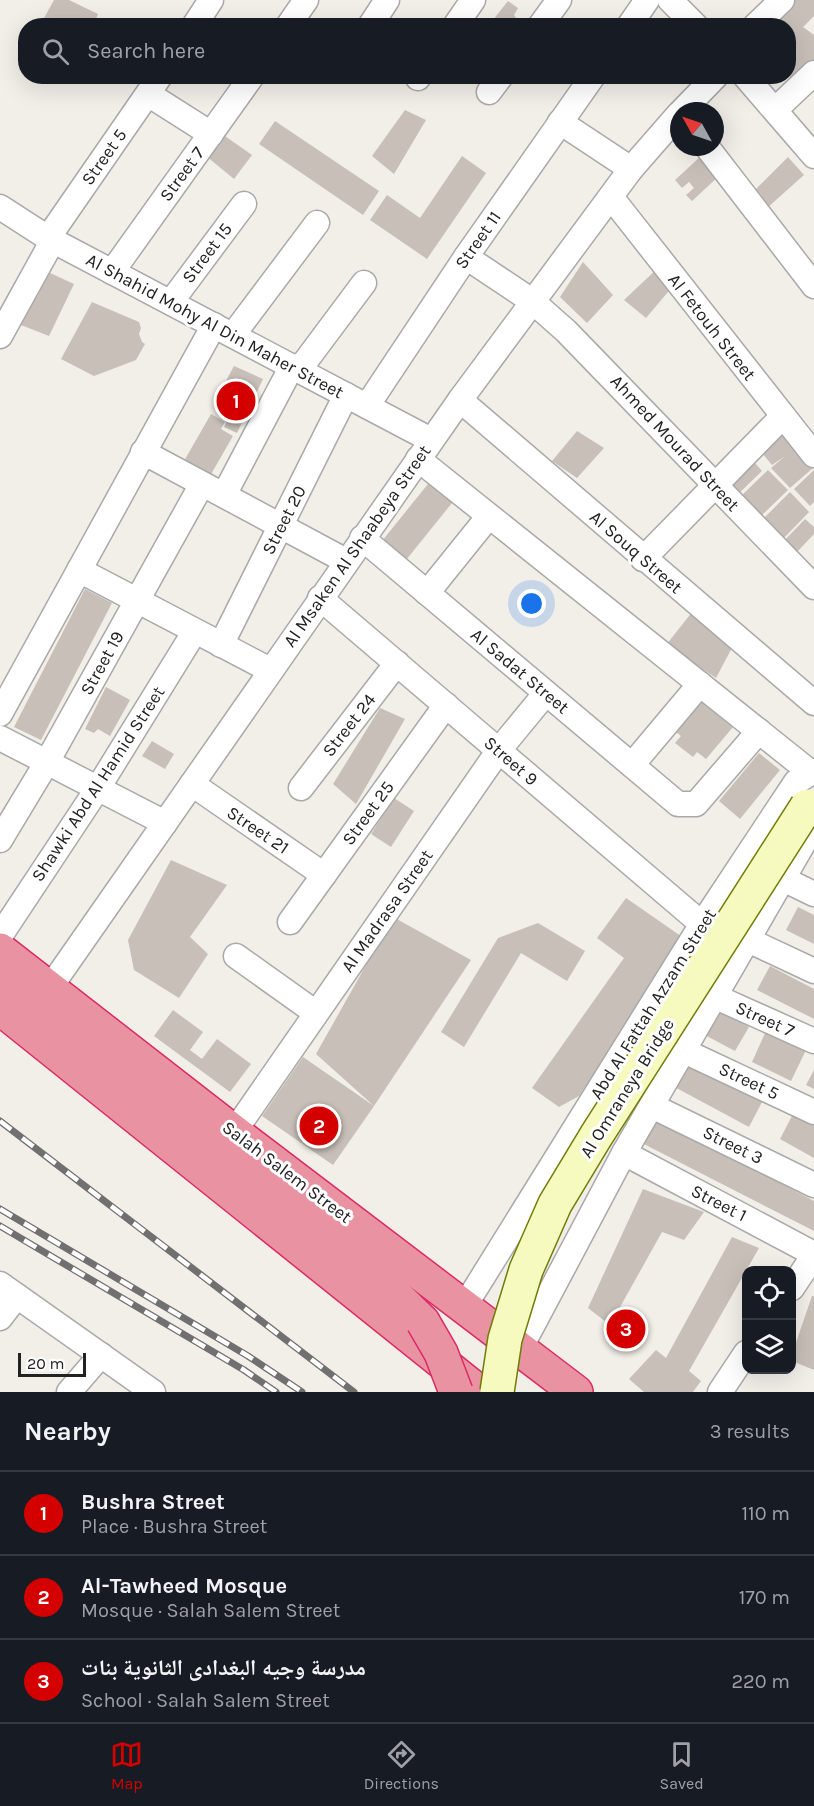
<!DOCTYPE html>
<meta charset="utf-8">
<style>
:root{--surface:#171b24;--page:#20242c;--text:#f1f3f6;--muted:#9ea1a6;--line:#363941;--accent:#d40000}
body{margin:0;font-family:Karla,"Noto Naskh Arabic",sans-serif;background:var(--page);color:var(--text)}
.controls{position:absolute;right:18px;bottom:18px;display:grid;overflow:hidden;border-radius:12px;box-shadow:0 6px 24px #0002}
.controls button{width:54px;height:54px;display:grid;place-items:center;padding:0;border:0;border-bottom:2px solid var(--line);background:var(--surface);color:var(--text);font:30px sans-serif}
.compass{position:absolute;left:670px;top:102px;width:54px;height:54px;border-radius:50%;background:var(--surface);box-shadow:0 6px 24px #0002;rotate:310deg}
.scale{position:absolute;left:18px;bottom:15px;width:68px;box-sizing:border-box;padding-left:6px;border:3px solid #222;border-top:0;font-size:16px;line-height:21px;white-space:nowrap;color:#222;-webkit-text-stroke:4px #fff;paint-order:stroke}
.you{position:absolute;left:532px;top:604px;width:21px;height:21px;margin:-15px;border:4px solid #fff;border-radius:50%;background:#1a73e8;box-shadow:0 0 0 9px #1a73e833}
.badge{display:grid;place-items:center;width:39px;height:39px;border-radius:50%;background:var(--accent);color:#fff;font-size:20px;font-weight:700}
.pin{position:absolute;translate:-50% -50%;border:3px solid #fff;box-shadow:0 2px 6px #0006}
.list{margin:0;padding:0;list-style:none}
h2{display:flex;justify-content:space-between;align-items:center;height:78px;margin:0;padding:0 24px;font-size:26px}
h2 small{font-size:20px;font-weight:400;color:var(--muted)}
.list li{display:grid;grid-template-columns:39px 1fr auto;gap:18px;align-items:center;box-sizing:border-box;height:84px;padding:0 24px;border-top:2px solid var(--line)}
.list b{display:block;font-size:22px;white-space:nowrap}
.list p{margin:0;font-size:20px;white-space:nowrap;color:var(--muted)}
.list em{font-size:20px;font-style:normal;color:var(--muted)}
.icon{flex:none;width:33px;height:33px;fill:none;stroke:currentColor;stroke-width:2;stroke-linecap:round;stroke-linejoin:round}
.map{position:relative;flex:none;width:814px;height:1392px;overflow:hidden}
.search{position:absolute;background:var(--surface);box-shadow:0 6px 24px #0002;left:18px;right:18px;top:18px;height:66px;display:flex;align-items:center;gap:15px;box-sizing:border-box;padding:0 21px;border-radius:24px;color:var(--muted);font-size:22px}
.sheet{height:330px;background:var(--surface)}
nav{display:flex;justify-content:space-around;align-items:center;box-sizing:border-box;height:84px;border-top:2px solid var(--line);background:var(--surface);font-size:16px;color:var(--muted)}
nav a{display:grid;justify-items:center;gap:3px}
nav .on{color:var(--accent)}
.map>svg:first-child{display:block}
.building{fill:#c7bfb8}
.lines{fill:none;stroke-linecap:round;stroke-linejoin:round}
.street-casing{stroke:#a9a9a9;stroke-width:27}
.highway-casing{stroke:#dc2a67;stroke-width:36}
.street{stroke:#fff;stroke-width:24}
.highway{stroke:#e892a2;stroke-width:33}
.rail-casing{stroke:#707070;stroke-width:7}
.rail{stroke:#fff;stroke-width:4.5;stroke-dasharray:14;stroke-linecap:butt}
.secondary-bridge-casing{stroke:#707d05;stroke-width:36;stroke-linecap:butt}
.highway-bridge-casing{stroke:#dc2a67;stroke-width:36;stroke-linecap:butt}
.secondary-bridge{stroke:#f7fabf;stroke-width:33}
.highway-bridge{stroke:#e892a2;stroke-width:33}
.labels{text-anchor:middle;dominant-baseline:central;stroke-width:6;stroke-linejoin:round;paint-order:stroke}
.street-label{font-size:18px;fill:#222;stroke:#fff}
</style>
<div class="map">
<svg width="814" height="1392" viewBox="0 0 814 1392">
<rect width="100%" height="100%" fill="#f2efe9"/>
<g class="building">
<polygon points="54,0 69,0 98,14 93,26 54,26 43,20"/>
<polygon points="786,0 814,0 814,16 803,27 814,35 814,62 795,82 789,75 789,26 765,26"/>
<polygon points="508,1 518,8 514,15 516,18 510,26 498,26 493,20"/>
<polygon points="405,110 426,120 394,174 372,156"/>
<polygon points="275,121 379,191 363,215 259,144"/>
<polygon points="222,134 252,155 234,179 206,156"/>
<polygon points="462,156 486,173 427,259 370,220 387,195 420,218"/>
<polygon points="700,157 719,176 692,201 686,195 694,188 689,182 682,188 675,180"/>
<polygon points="788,157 804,175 767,208 753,192"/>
<polygon points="583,262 613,295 587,323 560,297"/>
<polygon points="660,266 673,286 646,318 624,300"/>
<polygon points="50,273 74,284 49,336 21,325"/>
<polygon points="92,302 139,322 141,328 139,334 142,342 145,344 136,360 94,376 61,359"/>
<polygon points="234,366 263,379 237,433 224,427 228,419 223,416 225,413 217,409 224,394 220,392"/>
<polygon points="211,414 225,422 221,429 233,436 210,476 184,461"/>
<polygon points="779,428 813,468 790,488 771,468 785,456 772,465 757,447"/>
<polygon points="577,431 604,448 577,478 552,461"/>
<polygon points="748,455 762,471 735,497 726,476"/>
<polygon points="768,470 788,490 759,518 739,498"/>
<polygon points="814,470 814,502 810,506 794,489"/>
<polygon points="432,479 456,498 406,560 382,541"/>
<polygon points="790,492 809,512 782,540 762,520"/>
<polygon points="805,519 814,527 814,534 797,552 785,540"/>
<polygon points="85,589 112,603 41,740 14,727"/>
<polygon points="693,611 735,642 716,678 666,645"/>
<polygon points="106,687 130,700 110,736 98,729 94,733 85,729"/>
<polygon points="701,701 733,727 706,759 697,752 693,757 675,743 681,736 676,732"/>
<polygon points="380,708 405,719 356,804 333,784"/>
<polygon points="152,741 174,754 165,769 142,756"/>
<polygon points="759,753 780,770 740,819 719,801"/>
<polygon points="394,798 414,811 391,847 371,834"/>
<polygon points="171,860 227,885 190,937 208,954 179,998 134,970 128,940"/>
<polygon points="626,898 688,941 579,1096 559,1107 532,1088 624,958 597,938"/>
<polygon points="798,907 814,915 814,944 786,930"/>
<polygon points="393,917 471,960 374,1106 333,1165 262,1116 303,1057 374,1106 316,1054"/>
<polygon points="538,923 585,951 567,981 521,953 464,1047 441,1032 498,938"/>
<polygon points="770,966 814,989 814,1019 757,990"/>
<polygon points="715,1008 749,1027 735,1051 701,1033"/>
<polygon points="173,1010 203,1032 190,1050 202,1059 217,1039 251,1064 230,1092 154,1036"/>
<polygon points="766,1031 806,1050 791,1081 752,1062"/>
<polygon points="682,1059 762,1102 749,1127 669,1084"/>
<polygon points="814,1070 814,1089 806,1085"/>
<polygon points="649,1114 814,1201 814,1231 636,1140"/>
<polygon points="793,1114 814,1125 814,1158 780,1139"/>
<polygon points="643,1189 704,1212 684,1240 662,1232 610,1325 588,1308"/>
<polygon points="732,1237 759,1248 689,1371 701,1381 693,1392 644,1392 629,1379 656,1350 666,1358"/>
<polygon points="812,1296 814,1296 814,1370 792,1361 792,1354"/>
</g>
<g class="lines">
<g class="street-casing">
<g id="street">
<polyline points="670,0 696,26"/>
<polyline points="194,26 211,0"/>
<polyline points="288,26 306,0"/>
<polyline points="370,26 387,0"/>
<polyline points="455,26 473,0"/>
<polyline points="540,26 559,0"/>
<polyline points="629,26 647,0"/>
<polyline points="755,26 782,0"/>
<polyline points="745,76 814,156"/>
<polyline points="418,78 419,76"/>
<polyline points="489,92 501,76"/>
<polyline points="148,94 211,134"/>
<polyline points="776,109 814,73"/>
<polyline points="682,111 716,76"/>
<polyline points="560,122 631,169"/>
<polyline points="707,147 814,286"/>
<polyline points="611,197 814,455"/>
<polyline points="0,207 48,238 431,440"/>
<polyline points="48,238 160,76"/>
<polyline points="466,257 532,301 566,331 814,587"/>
<polyline points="112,272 252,76"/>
<polyline points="171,302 244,204"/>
<polyline points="233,335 317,223"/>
<polyline points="0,336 53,240"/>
<polyline points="299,370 364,283"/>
<polyline points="460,400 814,703"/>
<polyline points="367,406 466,257 593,76"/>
<polyline points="143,452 346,561"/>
<polyline points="418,459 810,772"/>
<polyline points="224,495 292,366"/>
<polyline points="362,538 678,804 696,804 759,731"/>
<polyline points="643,559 782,417"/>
<polyline points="79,570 270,670"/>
<polyline points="427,593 489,516"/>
<polyline points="320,598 702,924"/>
<polyline points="221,645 346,395"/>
<polyline points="0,714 214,325"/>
<polyline points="0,738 165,823"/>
<polyline points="632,765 700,684"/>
<polyline points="192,784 324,875"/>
<polyline points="301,788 397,663"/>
<polyline points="0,840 47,762 202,484"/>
<polyline points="783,879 814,894"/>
<polyline points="290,922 446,705"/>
<polyline points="0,936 98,788 195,631"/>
<polyline points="748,940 814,971"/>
<polyline points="236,956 316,1013"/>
<polyline points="49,989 460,400 631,169 679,114"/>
<polyline points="716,997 814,1041"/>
<polyline points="684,1051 814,1112"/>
<polyline points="652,1106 814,1185"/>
<polyline points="234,1132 499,750 546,693"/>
<polyline points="624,1153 814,1254"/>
<polyline points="0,1284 153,1392"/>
<polyline points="792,1288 814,1255"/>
<polyline points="464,1307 702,924 796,782 814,771"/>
<polyline points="0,1318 17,1296"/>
<polyline points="520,1349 624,1153 814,825"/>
<polyline points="69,1392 101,1355"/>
<polyline points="720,1392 746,1353"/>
</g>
</g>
<g class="highway-casing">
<g id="highway">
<polyline points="0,950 234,1132 576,1392"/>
<polyline points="0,980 380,1280 423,1322"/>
<polyline points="0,1008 479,1392"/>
</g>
</g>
<use href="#street" class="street"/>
<use href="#highway" class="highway"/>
<g class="rail-casing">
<g id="rail">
<polyline points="0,1121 354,1392"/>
<polyline points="0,1209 248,1356 302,1392"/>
<polyline points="0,1226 244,1370 276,1392"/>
</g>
</g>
<use href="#rail" class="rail"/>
<g class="secondary-bridge-casing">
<polyline id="secondary-bridge" points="497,1392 505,1339 526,1270 555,1204 596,1136 807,806"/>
</g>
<g class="highway-bridge-casing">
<polyline id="highway-bridge" points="423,1322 441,1353 456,1392"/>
</g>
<use href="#secondary-bridge" class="secondary-bridge"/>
<use href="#highway-bridge" class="highway-bridge"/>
</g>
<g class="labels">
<g class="street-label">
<text transform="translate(104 157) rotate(-55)">Street 5</text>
<text transform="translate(182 174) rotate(-54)">Street 7</text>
<text transform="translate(478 240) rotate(-55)">Street 11</text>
<text transform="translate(207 253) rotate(-53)">Street 15</text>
<text transform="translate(215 326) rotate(28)">Al Shahid Mohy Al Din Maher Street</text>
<text transform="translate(712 327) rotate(52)">Al Fetouh Street</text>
<text transform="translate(675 443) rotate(47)">Ahmed Mourad Street</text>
<text transform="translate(284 520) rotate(-63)">Street 20</text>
<text transform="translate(357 546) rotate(-55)">Al Msaken Al Shaabeya Street</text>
<text transform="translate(636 552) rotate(41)">Al Souq Street</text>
<text transform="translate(102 663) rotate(-61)">Street 19</text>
<text transform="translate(520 671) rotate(40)">Al Sadat Street</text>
<text transform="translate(349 725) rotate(-52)">Street 24</text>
<text transform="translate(511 761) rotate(41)">Street 9</text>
<text transform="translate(98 784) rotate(-57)">Shawki Abd Al Hamid Street</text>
<text transform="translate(368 813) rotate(-54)">Street 25</text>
<text transform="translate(258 830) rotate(34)">Street 21</text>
<text transform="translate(387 911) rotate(-55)">Al Madrasa Street</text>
<text transform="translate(653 1004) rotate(-58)">Abd Al Fattah Azzam Street</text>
<text transform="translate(765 1019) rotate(24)">Street 7</text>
<text transform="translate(749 1081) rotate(25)">Street 5</text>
<text transform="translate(627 1088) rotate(-58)">Al Omraneya Bridge</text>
<text transform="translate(733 1145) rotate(26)">Street 3</text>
<text transform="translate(287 1172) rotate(37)">Salah Salem Street</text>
<text transform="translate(719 1203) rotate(27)">Street 1</text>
</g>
</g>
</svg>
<div class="controls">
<button><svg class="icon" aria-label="locate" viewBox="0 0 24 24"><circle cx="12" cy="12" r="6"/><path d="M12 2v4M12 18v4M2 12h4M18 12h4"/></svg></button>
<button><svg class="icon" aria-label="layers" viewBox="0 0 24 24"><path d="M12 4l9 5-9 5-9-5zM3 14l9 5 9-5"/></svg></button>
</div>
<svg class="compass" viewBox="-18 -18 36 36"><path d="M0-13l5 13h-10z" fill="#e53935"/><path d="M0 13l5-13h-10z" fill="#9ea1a6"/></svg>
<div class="scale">20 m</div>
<div class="you"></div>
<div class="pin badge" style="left:236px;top:401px">1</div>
<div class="pin badge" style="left:319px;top:1126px">2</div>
<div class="pin badge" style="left:626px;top:1329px">3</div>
<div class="search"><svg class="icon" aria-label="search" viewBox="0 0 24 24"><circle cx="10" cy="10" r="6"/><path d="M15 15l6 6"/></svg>Search here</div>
</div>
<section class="sheet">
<h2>Nearby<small>3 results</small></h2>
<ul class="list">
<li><span class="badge">1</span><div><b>Bushra Street</b><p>Place · Bushra Street</p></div><em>110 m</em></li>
<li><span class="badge">2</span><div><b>Al-Tawheed Mosque</b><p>Mosque · Salah Salem Street</p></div><em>170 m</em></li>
<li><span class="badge">3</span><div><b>مدرسة وجيه البغدادى الثانوية بنات</b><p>School · Salah Salem Street</p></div><em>220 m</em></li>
</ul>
</section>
<nav>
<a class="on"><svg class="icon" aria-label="map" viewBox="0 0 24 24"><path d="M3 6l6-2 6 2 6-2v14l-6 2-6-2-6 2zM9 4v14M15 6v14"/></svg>Map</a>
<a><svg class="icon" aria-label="directions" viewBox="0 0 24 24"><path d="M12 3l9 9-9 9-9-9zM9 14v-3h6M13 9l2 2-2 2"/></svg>Directions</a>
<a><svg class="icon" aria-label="saved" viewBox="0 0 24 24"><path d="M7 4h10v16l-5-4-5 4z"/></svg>Saved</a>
</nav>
